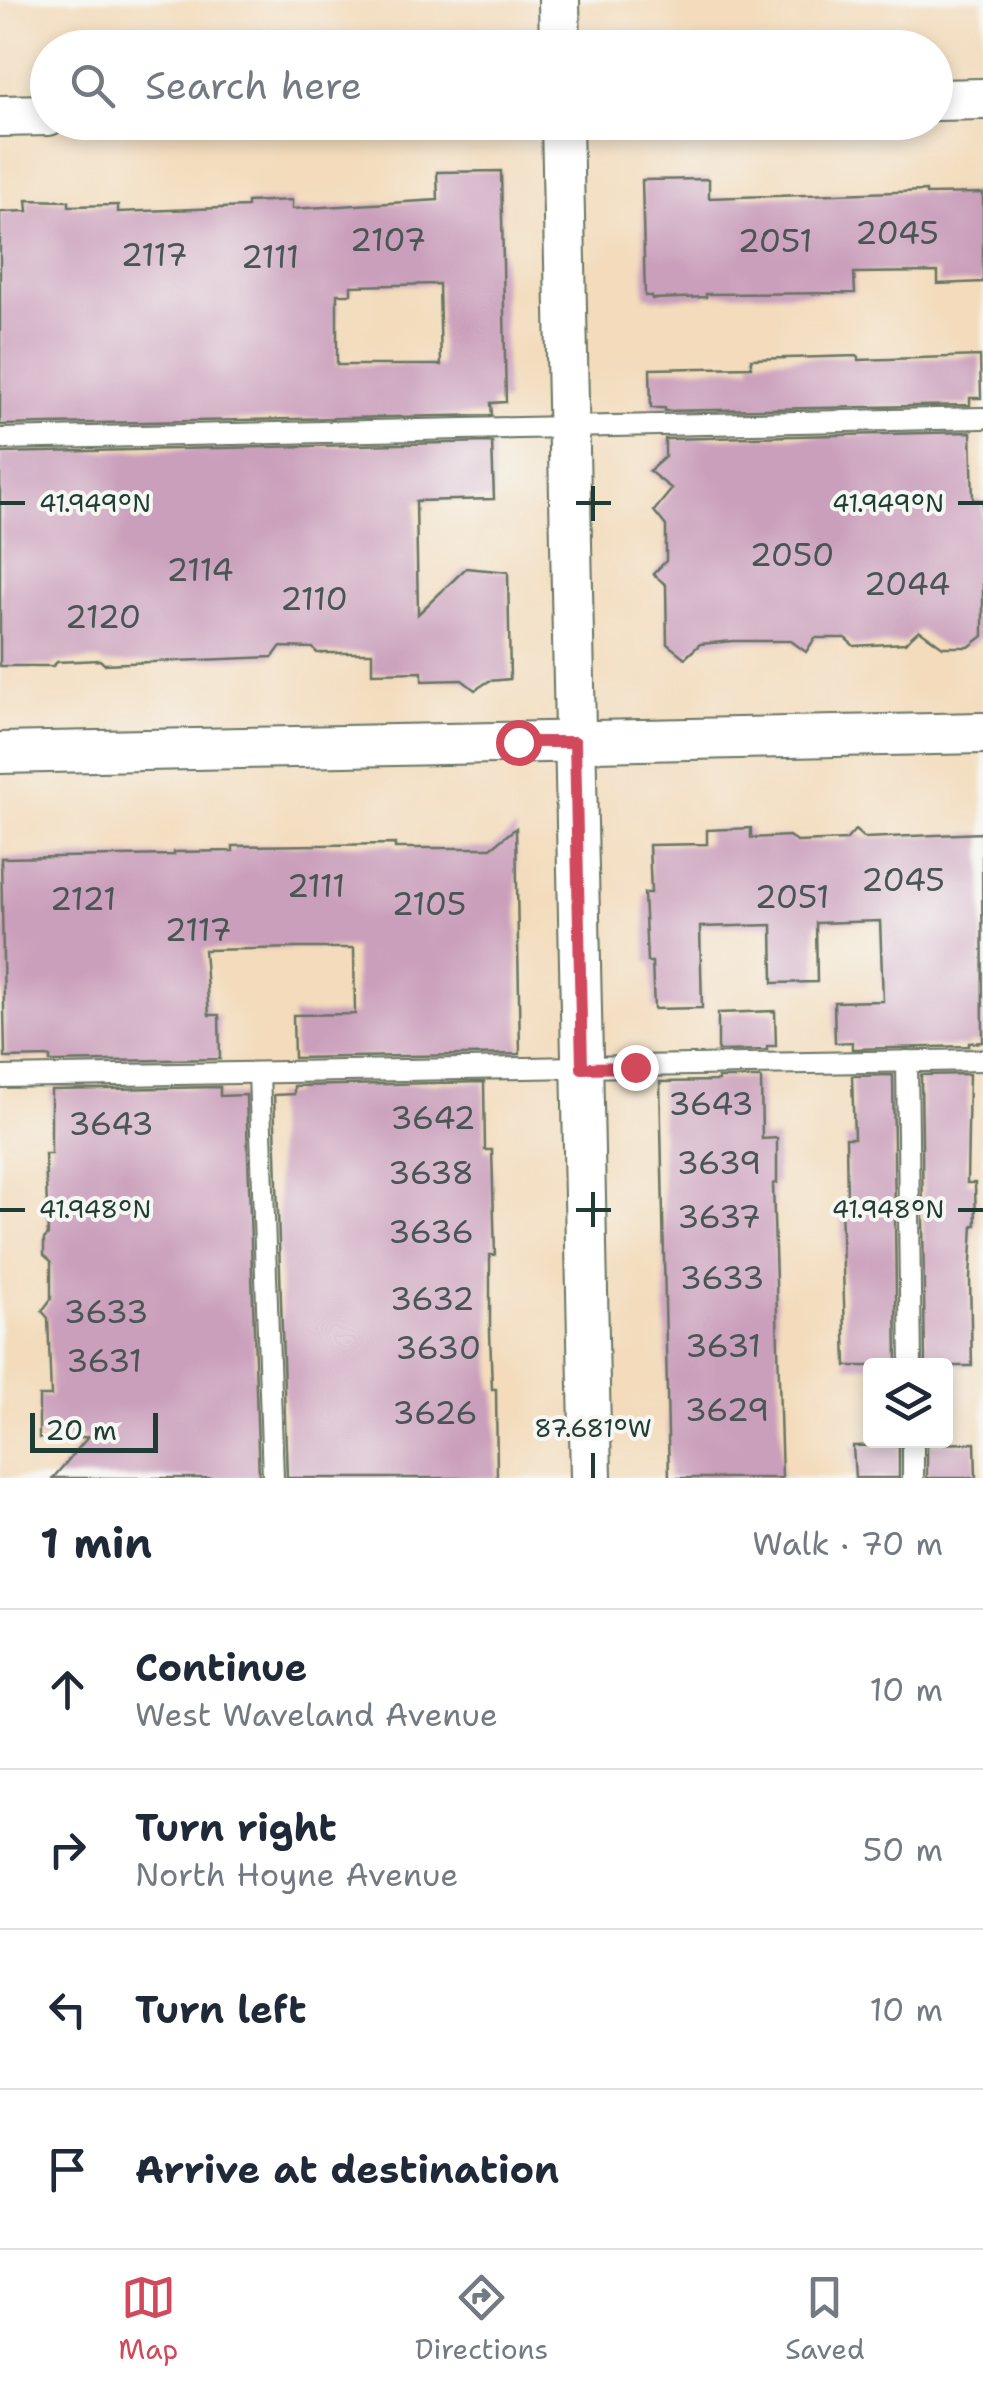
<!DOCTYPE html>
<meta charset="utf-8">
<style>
:root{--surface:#fff;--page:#f6f6f7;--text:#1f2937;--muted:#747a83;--line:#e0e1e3;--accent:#d1495b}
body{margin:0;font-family:"Shantell Sans",sans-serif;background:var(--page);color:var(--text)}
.controls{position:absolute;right:30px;bottom:30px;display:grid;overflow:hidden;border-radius:10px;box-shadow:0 5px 15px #0003}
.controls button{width:90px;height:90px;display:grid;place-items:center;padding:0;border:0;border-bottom:2px solid var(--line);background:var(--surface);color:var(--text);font:50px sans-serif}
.scale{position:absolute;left:30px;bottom:25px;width:128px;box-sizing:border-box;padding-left:10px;border:5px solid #1f3d34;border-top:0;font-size:28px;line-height:35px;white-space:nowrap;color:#1f3d34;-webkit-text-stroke:8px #f6f6f2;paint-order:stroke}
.stop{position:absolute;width:30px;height:30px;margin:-22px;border:8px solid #d1495b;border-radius:50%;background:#fff}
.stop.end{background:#d1495b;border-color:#fff;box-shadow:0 2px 10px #0008}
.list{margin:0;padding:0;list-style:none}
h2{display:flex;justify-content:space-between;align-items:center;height:130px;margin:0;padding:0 40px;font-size:42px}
h2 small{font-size:32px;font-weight:400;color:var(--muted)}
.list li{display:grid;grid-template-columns:65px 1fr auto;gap:30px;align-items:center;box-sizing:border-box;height:160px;padding:0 40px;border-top:2px solid var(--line)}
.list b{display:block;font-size:38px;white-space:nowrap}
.list p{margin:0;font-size:32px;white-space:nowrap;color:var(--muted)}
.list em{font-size:32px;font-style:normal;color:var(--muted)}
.icon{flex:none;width:55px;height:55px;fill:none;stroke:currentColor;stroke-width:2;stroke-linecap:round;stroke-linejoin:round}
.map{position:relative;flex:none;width:983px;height:1478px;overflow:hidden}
.search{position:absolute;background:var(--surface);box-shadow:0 5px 15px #0003;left:30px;right:30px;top:30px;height:110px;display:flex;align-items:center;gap:25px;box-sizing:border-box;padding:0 35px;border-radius:55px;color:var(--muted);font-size:38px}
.sheet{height:770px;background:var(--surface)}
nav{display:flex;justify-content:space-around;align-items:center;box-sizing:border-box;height:140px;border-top:2px solid var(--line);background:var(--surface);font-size:28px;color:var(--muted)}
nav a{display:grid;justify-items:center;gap:5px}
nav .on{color:var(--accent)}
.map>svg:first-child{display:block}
.building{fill:#ca9fbb;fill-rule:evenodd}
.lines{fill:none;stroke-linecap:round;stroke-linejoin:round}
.service-casing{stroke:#697463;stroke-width:24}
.minor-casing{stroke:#697463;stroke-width:44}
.service{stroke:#fff;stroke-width:20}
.minor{stroke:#fff;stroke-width:40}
.route{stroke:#d1495b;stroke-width:12}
.ticks{fill:none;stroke:#1f3d34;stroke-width:4}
.labels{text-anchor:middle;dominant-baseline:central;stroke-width:8;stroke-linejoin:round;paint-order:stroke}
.number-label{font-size:32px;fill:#4a5656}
.ticks-label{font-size:25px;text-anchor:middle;fill:#1f3d34;stroke:#f6f6f2;stroke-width:8;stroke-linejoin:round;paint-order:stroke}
</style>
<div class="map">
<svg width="983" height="1478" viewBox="0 0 983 1478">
<rect width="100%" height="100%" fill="#f6f6f2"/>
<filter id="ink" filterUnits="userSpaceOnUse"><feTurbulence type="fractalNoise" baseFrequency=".01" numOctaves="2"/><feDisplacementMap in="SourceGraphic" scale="20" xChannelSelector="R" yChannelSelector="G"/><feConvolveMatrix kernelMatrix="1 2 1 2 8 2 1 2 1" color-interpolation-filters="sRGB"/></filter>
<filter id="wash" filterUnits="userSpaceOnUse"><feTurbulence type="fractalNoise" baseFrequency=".0048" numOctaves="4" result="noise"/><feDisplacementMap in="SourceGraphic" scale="40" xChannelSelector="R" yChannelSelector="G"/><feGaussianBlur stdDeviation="2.25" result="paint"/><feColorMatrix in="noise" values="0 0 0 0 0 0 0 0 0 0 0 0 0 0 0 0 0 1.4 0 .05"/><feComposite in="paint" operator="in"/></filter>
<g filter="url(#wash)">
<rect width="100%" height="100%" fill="#f3dbbb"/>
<g id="blocks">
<g class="building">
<path d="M501,171L506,402L491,403L492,415L0,425V212L28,211L27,200L69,201V206L118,205V212L247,207V202L292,200V209L438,200L437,172ZM439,284L441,365H337V294H351V286Z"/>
<polygon points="709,179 709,198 926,191 926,194 983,193 983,282 938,284 938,272 854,273 855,293 706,294 706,297 652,299 651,296 645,296 642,180"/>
<polygon points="858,356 858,360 980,356 981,398 970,398 970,405 665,411 665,408 651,408 650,369 751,367 751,359"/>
<polygon points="971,432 973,500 983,500 983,636 969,647 943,647 919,630 905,643 854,646 845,638 815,638 806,652 791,641 734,641 700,644 685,658 667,644 666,585 653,574 666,561 666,526 654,511 672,489 649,471 665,457 665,439"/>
<polygon points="492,442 494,499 416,501 418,614 466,568 508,572 510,679 489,681 475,690 462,680 422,681 422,672 372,673 372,653 317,653 313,648 280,647 273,657 104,664 100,660 57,662 53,666 0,666 0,453"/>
<polygon points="516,828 520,1054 294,1058 293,1015 355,1014 354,948 297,948 204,950 209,1015 219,1015 220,1059 50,1062 50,1057 5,1058 1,858 174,855 174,852 233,851 233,846 395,844 395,848 491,848"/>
<polygon points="751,828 751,838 789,836 797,842 846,840 855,830 864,838 982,833 983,1042 969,1043 969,1046 852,1049 852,1042 835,1043 834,1002 883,1001 880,921 816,923 817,982 773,983 772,925 700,927 702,1008 654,1009 652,962 647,962 644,893 651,893 649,845 707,844 707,830"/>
<polygon points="775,1011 776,1046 767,1046 767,1050 718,1051 718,1013"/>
<polygon points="969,1074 967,1183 975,1183 976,1225 973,1225 970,1279 972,1366 925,1366 921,1075"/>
<polygon points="893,1075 897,1366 846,1366 841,1203 847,1203 846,1138 854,1138 852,1076"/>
<polygon points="718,1078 761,1078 762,1139 777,1138 777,1183 773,1184 782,1478 669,1478 660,1082 719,1081"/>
<polygon points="484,1082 485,1150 492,1150 495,1255 490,1255 490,1332 492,1389 496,1389 497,1478 287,1478 274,1095 294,1094 294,1086"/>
<polygon points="220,1087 220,1096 246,1095 259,1478 53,1478 88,1437 39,1438 39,1396 51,1396 48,1318 42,1311 51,1299 51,1261 44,1255 44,1239 48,1235 45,1154 51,1154 51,1090"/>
<polygon points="975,1443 976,1478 927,1478 927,1444"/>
<polygon points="899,1445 899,1478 855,1478 853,1446"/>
</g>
</g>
</g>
<g filter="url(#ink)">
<use href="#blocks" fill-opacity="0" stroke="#697463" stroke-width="2.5"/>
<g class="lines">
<g class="service-casing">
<g id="service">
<polyline points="0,439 983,418"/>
<polyline points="907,1061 911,1366"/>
<polyline points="259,1073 273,1478"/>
<polyline points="0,1077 983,1060"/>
<polyline points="913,1440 913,1478"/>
</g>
</g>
<g class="minor-casing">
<g id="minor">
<polyline points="559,0 560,48"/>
<polyline points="936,100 983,99"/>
<polyline points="0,116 48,115"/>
<polyline points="562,122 591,1478"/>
<polyline points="0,753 983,733"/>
</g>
</g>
<use href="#service" class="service"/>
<use href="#minor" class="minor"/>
</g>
</g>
<g class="lines" filter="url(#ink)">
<polyline class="route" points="518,742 575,742 582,1068 635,1067"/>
</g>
<path class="ticks" d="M593,486V521M0,503H25M576,503H611M958,503H983M593,1192V1227M0,1210H25M576,1210H611M958,1210H983M593,1453V1478"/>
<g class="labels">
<g class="number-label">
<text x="897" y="232">2045</text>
<text x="388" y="239">2107</text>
<text x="775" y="240">2051</text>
<text x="154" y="254">2117</text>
<text x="270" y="256">2111</text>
<text x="792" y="554">2050</text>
<text x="200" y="569">2114</text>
<text x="907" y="583">2044</text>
<text x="314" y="598">2110</text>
<text x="103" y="616">2120</text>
<text x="903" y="879">2045</text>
<text x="316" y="885">2111</text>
<text x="792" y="896">2051</text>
<text x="83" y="898">2121</text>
<text x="429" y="903">2105</text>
<text x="198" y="929">2117</text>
<text x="711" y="1103">3643</text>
<text x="433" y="1117">3642</text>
<text x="111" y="1123">3643</text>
<text x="719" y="1162">3639</text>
<text x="431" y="1172">3638</text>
<text x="719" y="1216">3637</text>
<text x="431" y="1231">3636</text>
<text x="722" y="1277">3633</text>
<text x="432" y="1298">3632</text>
<text x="106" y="1311">3633</text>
<text x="723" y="1345">3631</text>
<text x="438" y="1347">3630</text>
<text x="104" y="1360">3631</text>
<text x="727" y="1409">3629</text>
<text x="435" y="1412">3626</text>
</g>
</g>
<g class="ticks-label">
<text x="95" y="512">41.949°N</text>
<text x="888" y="512">41.949°N</text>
<text x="95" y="1218">41.948°N</text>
<text x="888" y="1218">41.948°N</text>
<text x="593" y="1437">87.681°W</text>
</g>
</svg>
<div class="controls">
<button><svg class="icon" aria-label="layers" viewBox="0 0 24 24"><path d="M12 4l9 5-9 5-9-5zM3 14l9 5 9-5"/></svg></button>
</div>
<div class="scale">20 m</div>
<div class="stop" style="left:518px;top:742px"></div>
<div class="stop end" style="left:635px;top:1067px"></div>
<div class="search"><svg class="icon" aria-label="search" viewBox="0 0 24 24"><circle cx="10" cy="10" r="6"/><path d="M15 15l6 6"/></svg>Search here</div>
</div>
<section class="sheet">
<h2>1 min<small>Walk · 70 m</small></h2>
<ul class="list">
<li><svg class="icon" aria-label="ahead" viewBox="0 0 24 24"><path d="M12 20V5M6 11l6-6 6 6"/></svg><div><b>Continue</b><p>West Waveland Avenue</p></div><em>10 m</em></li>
<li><svg class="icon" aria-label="right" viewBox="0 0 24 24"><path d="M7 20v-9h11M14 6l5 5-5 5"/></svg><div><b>Turn right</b><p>North Hoyne Avenue</p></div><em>50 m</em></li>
<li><svg class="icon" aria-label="left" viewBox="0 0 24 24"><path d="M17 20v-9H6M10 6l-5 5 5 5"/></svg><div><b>Turn left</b></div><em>10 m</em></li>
<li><svg class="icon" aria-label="arrive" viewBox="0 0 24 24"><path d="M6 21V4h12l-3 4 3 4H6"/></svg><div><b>Arrive at destination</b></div></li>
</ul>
</section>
<nav>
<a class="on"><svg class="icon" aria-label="map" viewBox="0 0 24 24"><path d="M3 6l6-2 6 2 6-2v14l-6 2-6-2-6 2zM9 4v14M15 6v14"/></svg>Map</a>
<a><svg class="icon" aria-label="directions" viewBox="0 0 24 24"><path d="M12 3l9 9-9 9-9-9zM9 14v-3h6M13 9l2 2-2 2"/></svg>Directions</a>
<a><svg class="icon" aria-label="saved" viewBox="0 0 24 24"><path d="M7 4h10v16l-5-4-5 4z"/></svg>Saved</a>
</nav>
